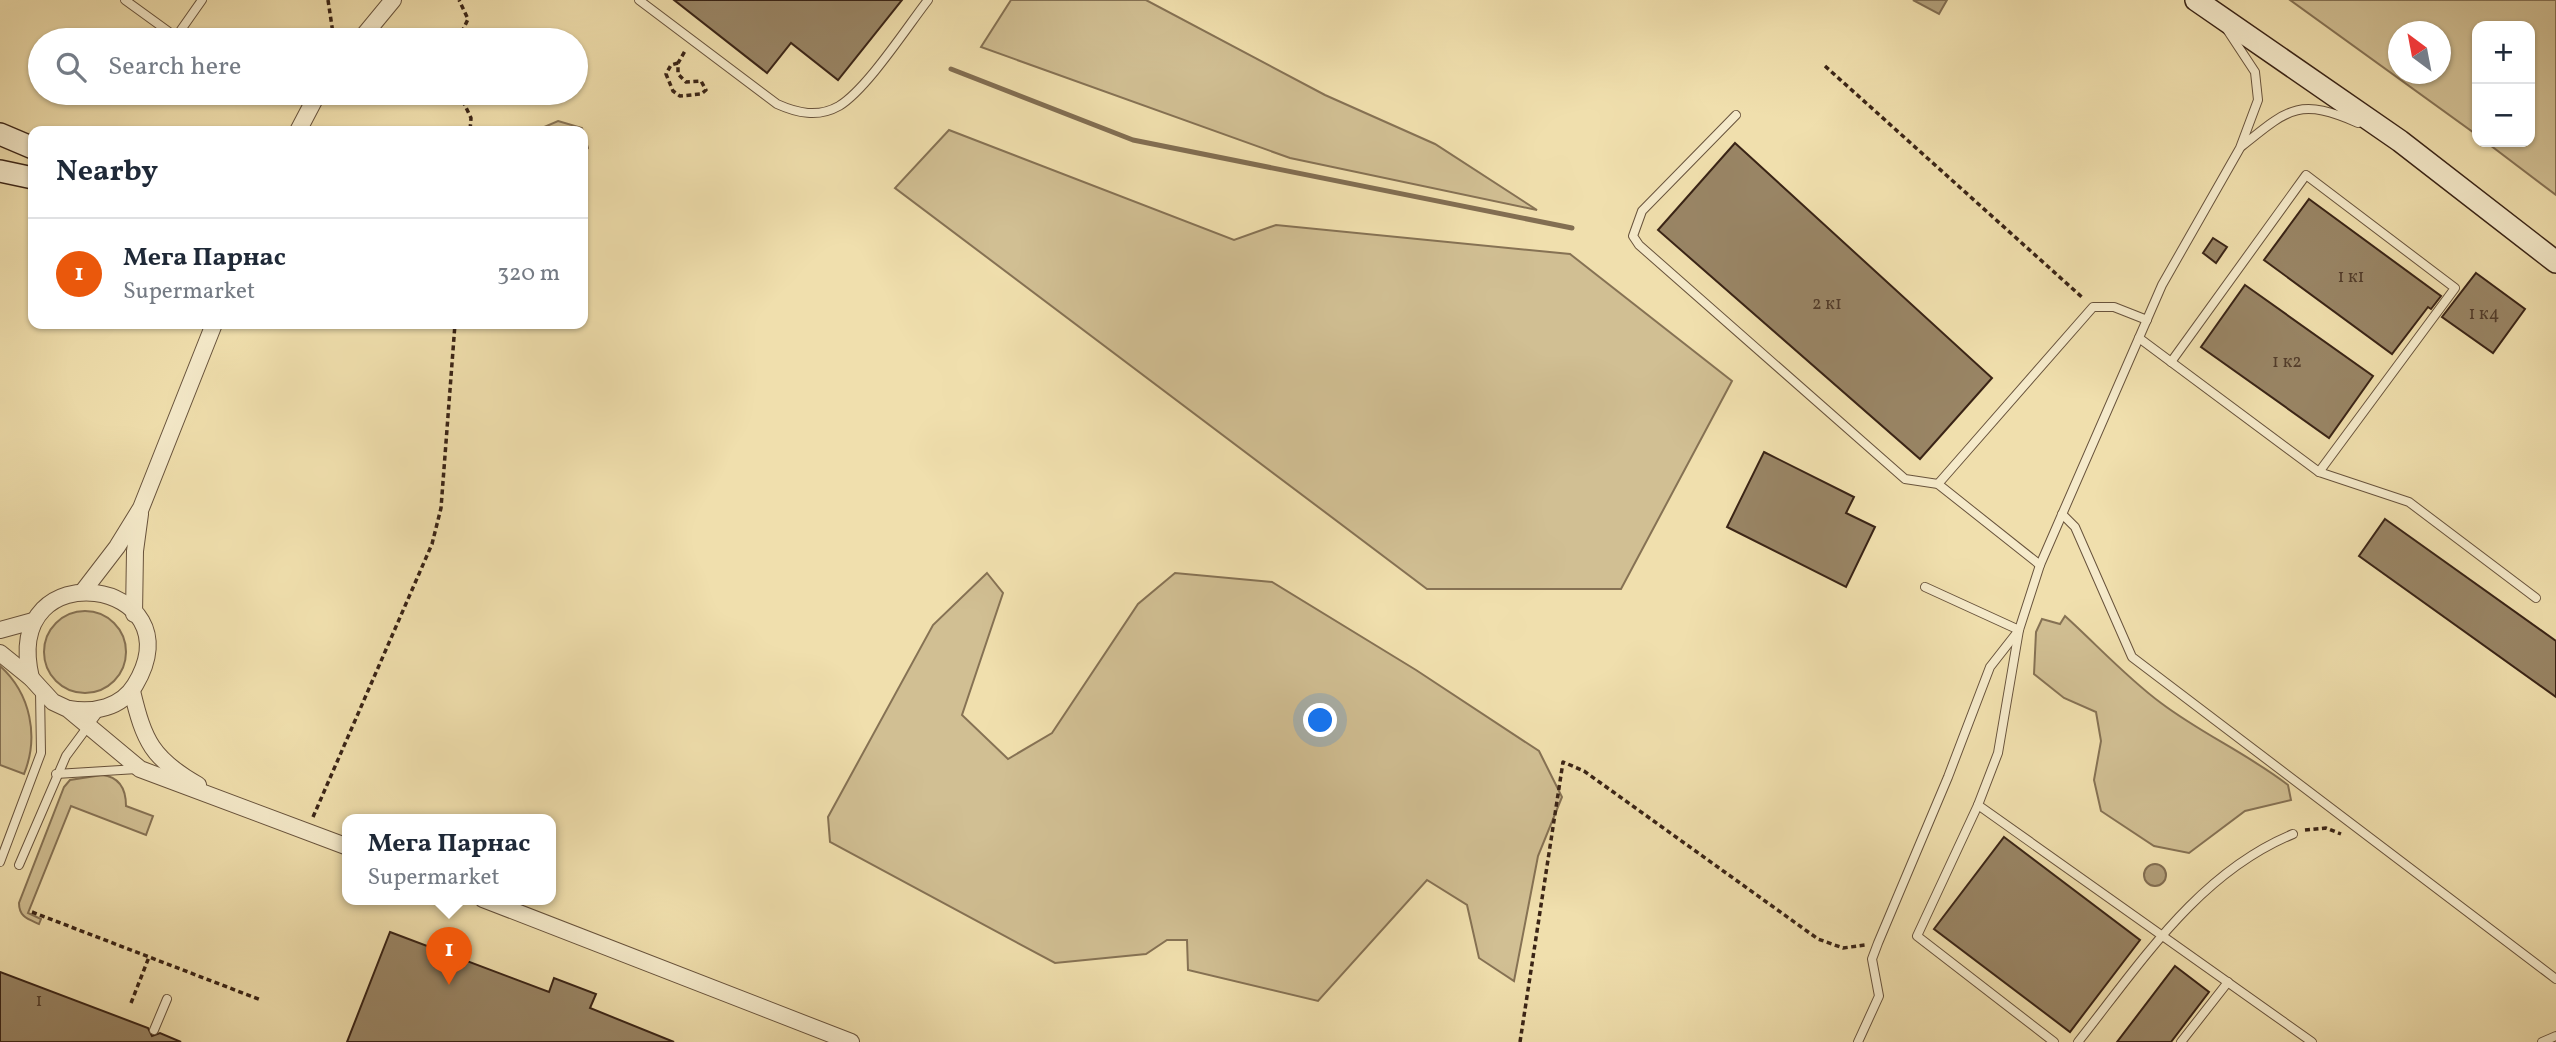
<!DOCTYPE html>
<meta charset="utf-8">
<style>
:root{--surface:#fff;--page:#f6f6f7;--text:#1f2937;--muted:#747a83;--line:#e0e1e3;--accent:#ea580c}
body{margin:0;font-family:Vollkorn,serif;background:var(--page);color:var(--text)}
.controls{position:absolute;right:21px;top:21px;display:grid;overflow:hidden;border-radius:14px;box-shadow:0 2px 5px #0004}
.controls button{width:63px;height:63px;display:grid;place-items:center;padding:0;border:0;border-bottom:2px solid var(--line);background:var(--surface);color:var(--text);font:35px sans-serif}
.compass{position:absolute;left:2388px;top:21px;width:63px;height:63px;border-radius:50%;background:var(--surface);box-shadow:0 2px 5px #0004;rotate:328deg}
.you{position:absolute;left:1321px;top:721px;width:24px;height:24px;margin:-18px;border:5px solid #fff;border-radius:50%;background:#1a73e8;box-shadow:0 0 0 10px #1a73e833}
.badge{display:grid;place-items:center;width:46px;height:46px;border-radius:50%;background:var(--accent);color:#fff;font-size:23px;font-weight:700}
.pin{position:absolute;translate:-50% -58px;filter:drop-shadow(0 2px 4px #0008)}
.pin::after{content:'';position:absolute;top:37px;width:24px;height:21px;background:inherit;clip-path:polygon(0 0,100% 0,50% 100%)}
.popup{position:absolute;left:342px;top:814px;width:214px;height:91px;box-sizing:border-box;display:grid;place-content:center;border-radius:14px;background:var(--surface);filter:drop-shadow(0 2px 5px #0005);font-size:23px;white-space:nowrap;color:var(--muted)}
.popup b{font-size:26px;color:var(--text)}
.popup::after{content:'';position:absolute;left:50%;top:100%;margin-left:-14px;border:14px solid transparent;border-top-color:var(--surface)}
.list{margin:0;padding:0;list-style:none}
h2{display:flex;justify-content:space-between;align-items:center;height:91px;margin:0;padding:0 28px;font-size:30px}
h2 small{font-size:23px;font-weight:400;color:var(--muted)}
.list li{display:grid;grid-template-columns:46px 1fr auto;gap:21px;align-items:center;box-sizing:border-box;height:112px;padding:0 28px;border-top:2px solid var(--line)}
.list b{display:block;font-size:26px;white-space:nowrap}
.list p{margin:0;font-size:23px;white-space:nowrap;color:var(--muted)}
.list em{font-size:23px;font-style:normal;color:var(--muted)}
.icon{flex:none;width:38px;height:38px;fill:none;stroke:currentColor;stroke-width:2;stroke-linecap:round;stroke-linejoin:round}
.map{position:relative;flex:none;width:2556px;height:1042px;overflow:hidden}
.search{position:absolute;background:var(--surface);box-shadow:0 2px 5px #0004;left:28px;top:28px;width:560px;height:77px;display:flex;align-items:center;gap:18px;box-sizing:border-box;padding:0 24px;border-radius:38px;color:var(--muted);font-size:26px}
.panel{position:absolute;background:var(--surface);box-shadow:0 2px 5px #0004;left:28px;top:126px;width:560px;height:203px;border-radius:14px}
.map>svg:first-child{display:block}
.green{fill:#d1bf93;stroke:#867254;stroke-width:2;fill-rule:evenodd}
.water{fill:#b29f7a;stroke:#826e52;stroke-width:2}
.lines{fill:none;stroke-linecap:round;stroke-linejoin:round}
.stream{stroke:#826e52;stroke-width:5}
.building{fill:#998565;stroke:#3a2416;stroke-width:2}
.service-casing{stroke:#68533c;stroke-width:10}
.minor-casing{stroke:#68533c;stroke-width:18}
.secondary-casing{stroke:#3a2416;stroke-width:24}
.path{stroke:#3a2416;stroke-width:3.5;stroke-dasharray:5 3.5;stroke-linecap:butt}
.service{stroke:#f5eaca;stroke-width:8}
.minor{stroke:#f5eaca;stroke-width:16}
.secondary{stroke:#f5eaca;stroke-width:21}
.labels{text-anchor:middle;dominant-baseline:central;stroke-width:5;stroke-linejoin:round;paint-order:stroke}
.number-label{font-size:18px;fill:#523c2a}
</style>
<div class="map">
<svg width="2556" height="1042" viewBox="0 0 2556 1042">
<rect width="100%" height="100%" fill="#f0dfad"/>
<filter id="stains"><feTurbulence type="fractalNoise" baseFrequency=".00286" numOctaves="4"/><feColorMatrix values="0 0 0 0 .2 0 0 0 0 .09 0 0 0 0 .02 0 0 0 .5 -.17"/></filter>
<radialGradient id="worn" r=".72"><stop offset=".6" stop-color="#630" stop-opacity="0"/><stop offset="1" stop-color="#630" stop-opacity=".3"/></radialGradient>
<g class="green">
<polygon points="1011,0 1146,0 1325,95 1435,144 1537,210 1290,158 981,47"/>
<path d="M2290,0H2556V195L2486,142H2530V26H2477V135ZM2398,32H2440V74H2398Z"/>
<polygon points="558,121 582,128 588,148 583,154 583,131 535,131"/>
<polygon points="949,130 1234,240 1276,225 1570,254 1732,381 1621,589 1427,589 895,188"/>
<polygon points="987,573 1003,593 962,715 1008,759 1052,733 1138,604 1175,573 1272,582 1416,670 1539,751 1562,797 1538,856 1514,981 1479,958 1467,905 1427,880 1318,1001 1188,970 1187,940 1167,940 1146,954 1055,963 830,842 828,817 933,625"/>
<circle cx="85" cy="652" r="41"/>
<path d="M2065,616C2096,644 2127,678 2161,703C2202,734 2248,754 2288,785L2291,800L2245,811L2189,853L2154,846L2101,811L2094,780L2101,741L2096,712L2064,698L2034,674L2036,632L2042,619L2060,624Z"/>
<path d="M0,666C31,694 39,737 24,774L0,765Z"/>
<path d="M102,775C120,777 126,789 126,806L153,816L146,835L71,806L28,913L41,919L39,924C28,919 19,917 19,903L64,787L70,780Z"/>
</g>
<g class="water">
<polygon points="1913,0 1947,0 1939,14"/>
<circle cx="2155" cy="875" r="11"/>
</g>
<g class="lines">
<polyline class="stream" points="951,69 1133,140 1572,228"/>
</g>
<g class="building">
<polygon points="674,0 902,0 838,80 791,43 767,73"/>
<polygon points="1735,143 1992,378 1920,459 1658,230"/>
<polygon points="2309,199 2441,296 2431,309 2428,307 2392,354 2264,260"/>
<polygon points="2213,238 2227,247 2216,263 2203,253"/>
<polygon points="2476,273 2525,309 2493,353 2442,317"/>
<polygon points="2245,285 2373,376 2329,438 2201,347"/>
<polygon points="1764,452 1854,497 1846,513 1875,527 1846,587 1727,527"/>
<polygon points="2385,519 2556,641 2556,697 2359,556"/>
<polygon points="2004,837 2140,940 2070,1032 1934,929"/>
<polygon points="390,932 549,992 554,978 596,994 590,1008 674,1042 347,1042"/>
<polygon points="2175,966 2209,992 2171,1042 2117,1042"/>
<polygon points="0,972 148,1028 152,1036 160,1033 181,1042 0,1042"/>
</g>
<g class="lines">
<g class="service-casing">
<g id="service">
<polyline points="125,0 176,37 202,0"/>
<path d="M639,0L777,104C797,113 818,118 839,106C867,89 907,27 928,0"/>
<polyline points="2228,31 2255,72 2258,100 2240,148 2162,285 2040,565 2019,630 1998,753 1978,805 2312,1042"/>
<polyline points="1736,115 1642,211 1633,236 1639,245 1905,479 1938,484 2040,565"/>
<path d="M2242,146C2288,109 2299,97 2358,123"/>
<polyline points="2139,338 2319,472 2409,502 2536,598"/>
<polyline points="2171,362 2306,175 2455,288 2319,472"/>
<polyline points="1938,484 2093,307 2114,307 2147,320"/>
<polyline points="2062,514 2075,527 2132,657 2556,979"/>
<polyline points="56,774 137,769"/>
<polyline points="1978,805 1917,936 2054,1042"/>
<polyline points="0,862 41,753 40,691"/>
<polyline points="19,865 66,756 100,710"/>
<polyline points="154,1030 167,999"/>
<polyline points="1858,1042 1879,996 1872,959 1878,943 1948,777 1990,667 2019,630 1925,587"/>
<path d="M2078,1042C2140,964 2198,873 2293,834"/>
<polyline points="2181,1042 2228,982"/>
<polyline points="2542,1042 2556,1036"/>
</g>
</g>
<g class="minor-casing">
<g id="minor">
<polyline points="360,40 393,0"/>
<polyline points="298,131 318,93"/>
<polyline points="84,590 117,547 141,508 214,324"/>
<polyline points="134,614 135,551 140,514"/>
<polyline points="0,630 33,621"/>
<polyline points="0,653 31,678 53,702 68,709 140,769 348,847"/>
<path d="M31,678C0,548 199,579 135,685C121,708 94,713 69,709"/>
<path d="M132,691C144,741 152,759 198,785"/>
<polyline points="483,899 851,1042"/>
</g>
</g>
<g class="secondary-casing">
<g id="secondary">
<polyline points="2196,0 2400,141 2556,262"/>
<polyline points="0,134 33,148"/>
<polyline points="0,171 33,178"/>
</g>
</g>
<g class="path">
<polyline points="328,0 334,40"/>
<polyline points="458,40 468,19 459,0"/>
<polyline points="678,63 671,65 666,74 673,91 680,96 701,94 706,90 701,81 686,82 678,74 678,63 685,51"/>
<polyline points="1825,66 2084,299"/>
<polyline points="459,93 471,118 470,131"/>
<polyline points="313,817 432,544 441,508 455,324"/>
<polyline points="2305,830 2326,828 2341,834"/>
<polyline points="32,912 261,1000"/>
<polyline points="131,1003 149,957"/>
<polyline points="1520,1042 1563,762 1584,771 1818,939 1843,948 1865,945"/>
</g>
<use href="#service" class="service"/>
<use href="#minor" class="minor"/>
<use href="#secondary" class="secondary"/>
</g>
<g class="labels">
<g class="number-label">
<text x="2351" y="277">1 к1</text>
<text x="1827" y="304">2 к1</text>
<text x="2484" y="314">1 к4</text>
<text x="2287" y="362">1 к2</text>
<text x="39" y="1001">1</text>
</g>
</g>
<rect width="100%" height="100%" filter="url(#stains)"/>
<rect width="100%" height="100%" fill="url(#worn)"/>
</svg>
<div class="controls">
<button>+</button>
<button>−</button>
</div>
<svg class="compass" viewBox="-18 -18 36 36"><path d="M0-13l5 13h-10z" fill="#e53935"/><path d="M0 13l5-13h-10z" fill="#747a83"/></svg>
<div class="you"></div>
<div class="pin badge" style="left:449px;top:985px">1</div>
<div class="popup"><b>Мега Парнас</b>Supermarket</div>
<div class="search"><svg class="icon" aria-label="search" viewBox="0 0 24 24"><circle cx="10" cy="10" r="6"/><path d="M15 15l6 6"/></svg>Search here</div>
<section class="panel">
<h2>Nearby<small></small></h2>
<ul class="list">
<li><span class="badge">1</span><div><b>Мега Парнас</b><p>Supermarket</p></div><em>320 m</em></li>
</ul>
</section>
</div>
